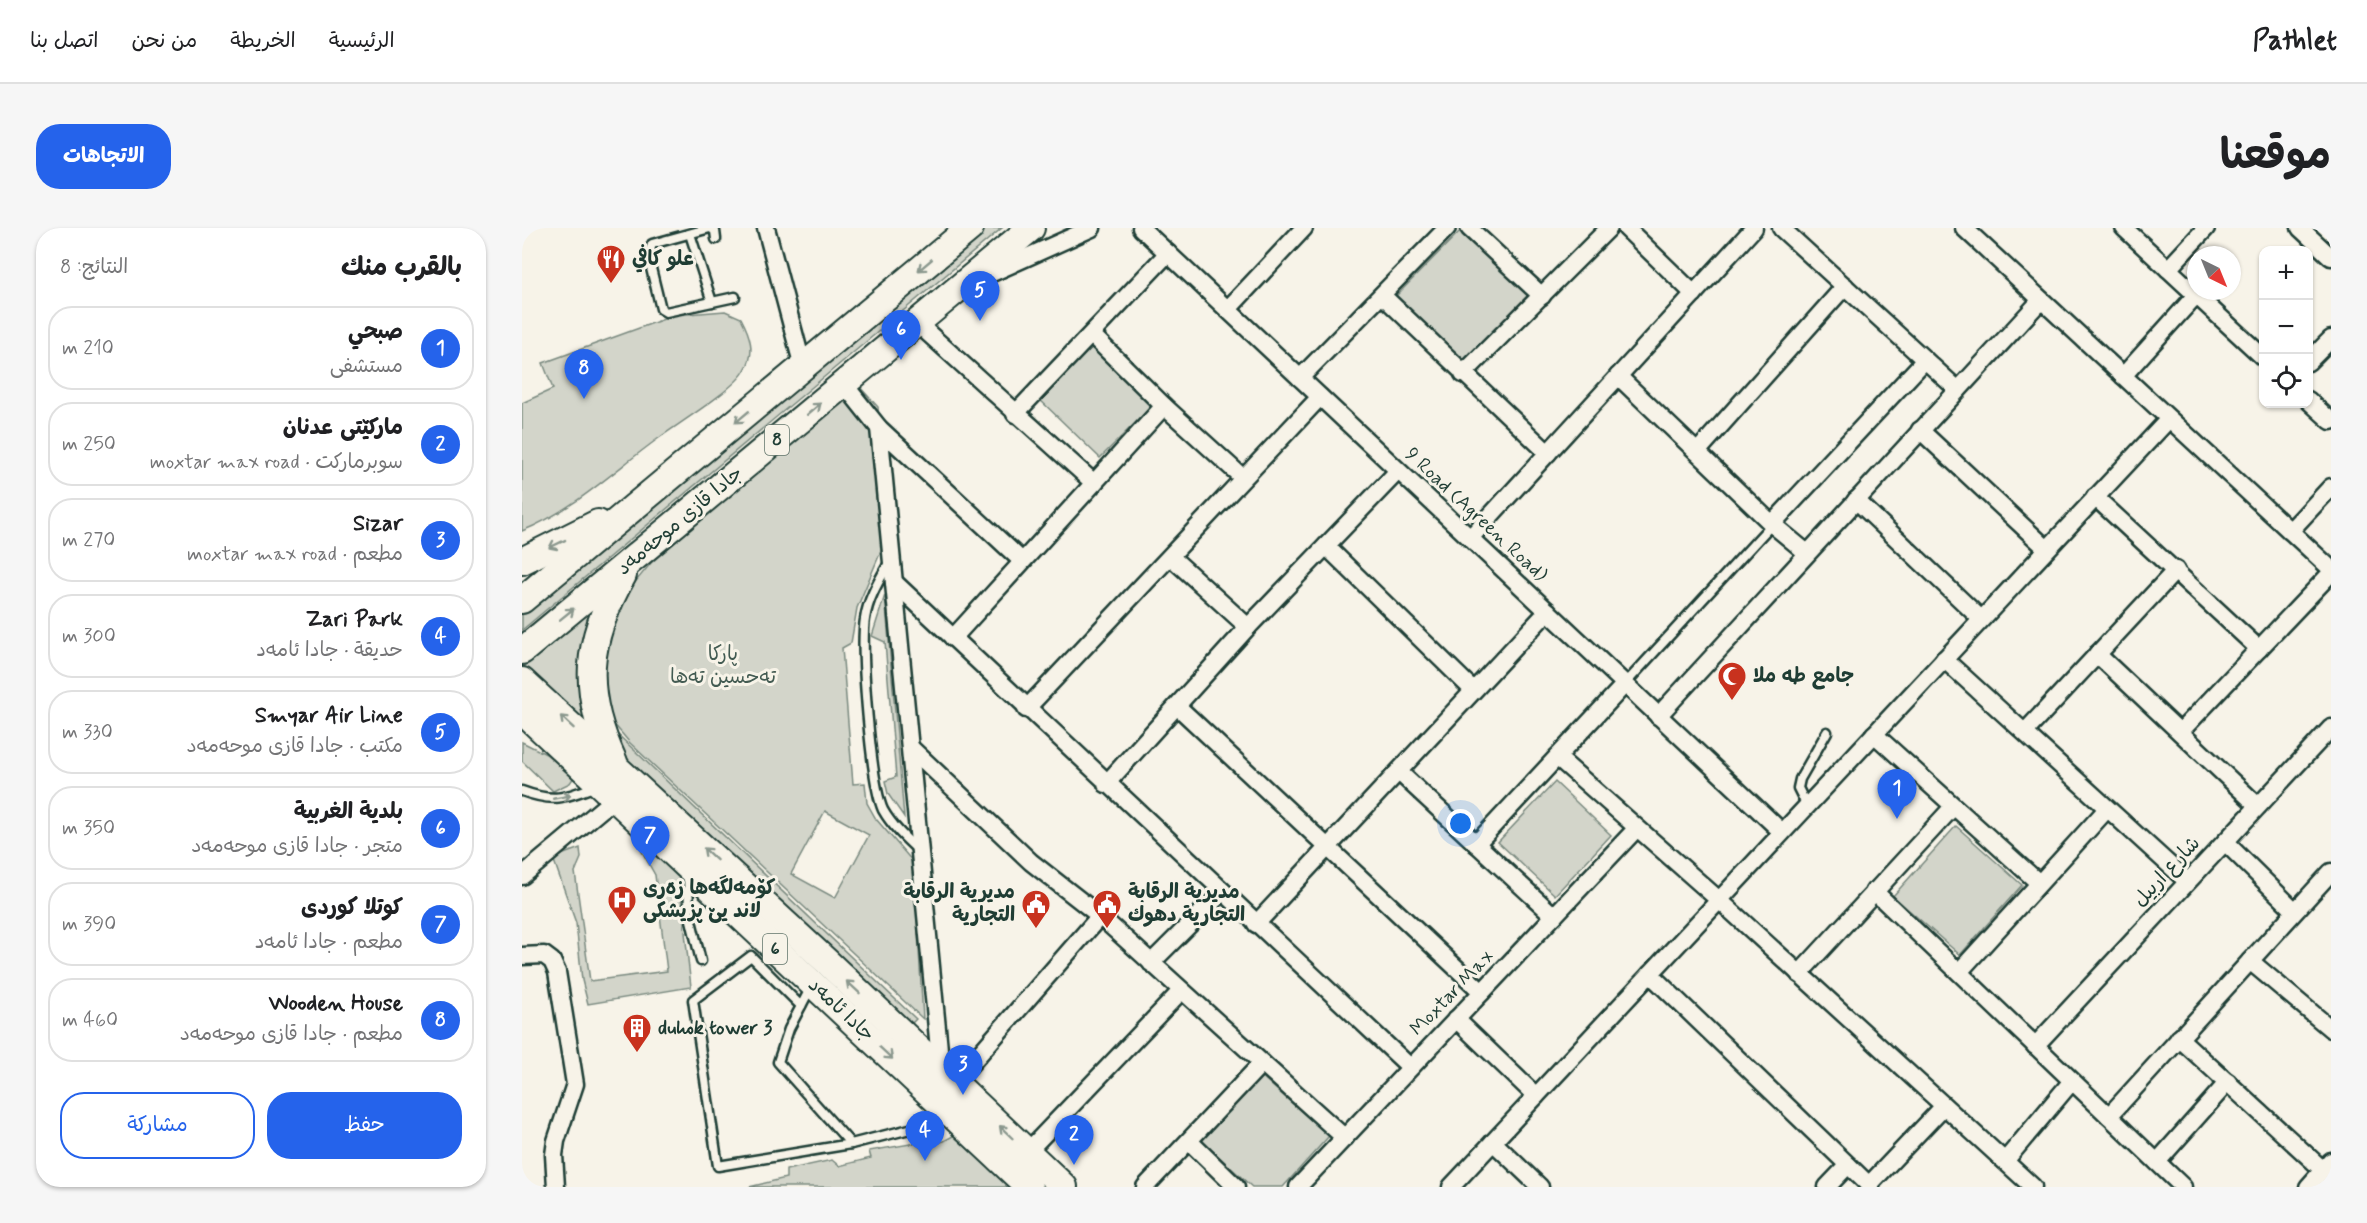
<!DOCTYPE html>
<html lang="ar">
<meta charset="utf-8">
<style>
:root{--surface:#fff;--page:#f6f6f6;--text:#202124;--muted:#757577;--line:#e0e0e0;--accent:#2563eb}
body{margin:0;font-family:Mynerve,"Playpen Sans Arabic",sans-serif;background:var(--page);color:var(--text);direction:rtl}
.controls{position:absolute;right:18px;top:18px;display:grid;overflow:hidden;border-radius:12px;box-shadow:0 2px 4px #0004}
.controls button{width:54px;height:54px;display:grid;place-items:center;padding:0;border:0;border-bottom:2px solid var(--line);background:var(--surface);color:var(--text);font:30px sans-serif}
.compass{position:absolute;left:1665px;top:18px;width:54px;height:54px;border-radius:50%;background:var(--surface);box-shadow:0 2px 4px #0004;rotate:137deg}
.you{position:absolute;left:939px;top:596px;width:21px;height:21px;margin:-15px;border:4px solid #fff;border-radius:50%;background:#1a73e8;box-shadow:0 0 0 9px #1a73e833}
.badge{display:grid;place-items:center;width:39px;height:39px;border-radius:50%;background:var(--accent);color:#fff;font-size:20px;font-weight:700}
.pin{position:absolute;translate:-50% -50px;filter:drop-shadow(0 2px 3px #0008)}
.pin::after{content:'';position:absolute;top:32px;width:21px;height:18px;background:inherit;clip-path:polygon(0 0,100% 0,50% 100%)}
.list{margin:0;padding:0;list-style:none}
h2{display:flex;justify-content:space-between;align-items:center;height:78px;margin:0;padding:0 24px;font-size:26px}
h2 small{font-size:20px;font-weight:400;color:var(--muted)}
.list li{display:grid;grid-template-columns:39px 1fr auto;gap:18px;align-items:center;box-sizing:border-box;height:84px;margin:0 12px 12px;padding:0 12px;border:2px solid var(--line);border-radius:24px}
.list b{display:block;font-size:22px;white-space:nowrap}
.list p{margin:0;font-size:20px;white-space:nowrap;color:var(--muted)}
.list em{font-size:20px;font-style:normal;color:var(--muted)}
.actions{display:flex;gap:12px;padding:18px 24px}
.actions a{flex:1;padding:14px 0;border:2px solid var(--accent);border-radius:24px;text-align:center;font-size:21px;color:var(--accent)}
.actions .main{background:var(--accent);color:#fff}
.icon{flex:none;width:33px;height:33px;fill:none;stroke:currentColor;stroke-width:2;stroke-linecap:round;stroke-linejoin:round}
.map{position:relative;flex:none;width:1809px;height:959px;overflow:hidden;direction:ltr;border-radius:24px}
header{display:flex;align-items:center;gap:36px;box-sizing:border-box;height:84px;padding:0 30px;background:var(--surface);border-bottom:2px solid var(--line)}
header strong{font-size:28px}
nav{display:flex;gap:33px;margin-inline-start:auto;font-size:21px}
.intro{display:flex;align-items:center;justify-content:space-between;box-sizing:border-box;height:144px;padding:0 36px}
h1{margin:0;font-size:42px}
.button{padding:15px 27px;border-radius:24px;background:var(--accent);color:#fff;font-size:21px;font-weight:700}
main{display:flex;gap:36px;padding:0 36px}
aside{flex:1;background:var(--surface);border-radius:24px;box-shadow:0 2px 4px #0004}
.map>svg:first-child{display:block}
.green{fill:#d3d5ca;stroke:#79897f;stroke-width:1.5;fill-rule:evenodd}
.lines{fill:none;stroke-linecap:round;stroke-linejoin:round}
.service-casing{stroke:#1f3d34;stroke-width:13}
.minor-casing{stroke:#1f3d34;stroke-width:21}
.primary-casing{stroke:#1f3d34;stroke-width:30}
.service{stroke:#f7f3e8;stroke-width:8}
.minor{stroke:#f7f3e8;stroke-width:16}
.primary{stroke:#f7f3e8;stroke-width:26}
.oneway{stroke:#8b988e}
.labels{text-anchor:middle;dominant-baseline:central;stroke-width:6;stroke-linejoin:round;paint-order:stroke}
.shield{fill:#f7f3e8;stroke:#60746a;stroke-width:1.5}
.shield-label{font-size:18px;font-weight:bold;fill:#1f3d34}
.poi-label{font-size:20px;font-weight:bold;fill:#1f3d34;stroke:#f7f3e8;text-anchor:start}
.street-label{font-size:20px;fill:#1f3d34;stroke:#f7f3e8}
.park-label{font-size:20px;fill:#435b52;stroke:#f7f3e8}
</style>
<header>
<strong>Pathlet</strong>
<nav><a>الرئيسية</a><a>الخريطة</a><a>من نحن</a><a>اتصل بنا</a></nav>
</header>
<div class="intro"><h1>موقعنا</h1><a class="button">الاتجاهات</a></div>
<main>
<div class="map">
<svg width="1809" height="959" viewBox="0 0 1809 959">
<rect width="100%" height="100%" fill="#f7f3e8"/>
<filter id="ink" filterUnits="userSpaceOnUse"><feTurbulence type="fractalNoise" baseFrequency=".0167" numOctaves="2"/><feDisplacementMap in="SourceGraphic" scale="12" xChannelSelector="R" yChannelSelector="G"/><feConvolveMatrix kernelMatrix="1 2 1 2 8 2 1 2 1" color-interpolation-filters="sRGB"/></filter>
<g filter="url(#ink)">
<g class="green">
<polygon points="463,0 480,0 0,402 0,385"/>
<polygon points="939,2 1006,67 939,137 871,71"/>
<path d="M203,83L219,90C228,107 234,124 223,142C212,162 157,195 137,210C95,240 48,285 0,303V175L31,161L21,135L153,87Z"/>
<polygon points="577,104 641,167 578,230 514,168"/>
<path d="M336,157L356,179L364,301L359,323L335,380L329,415L320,420L331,556L343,555L345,575L354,591L392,635L401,791L108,515L91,495L81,466L80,434L100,370L129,335ZM303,583L347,607L313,670L269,646Z"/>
<polygon points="363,367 382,589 366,566 363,553 374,549 363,414 350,408"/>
<polygon points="78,369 74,506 2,439"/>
<polygon points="88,499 394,791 386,799 111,539 98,522"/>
<polygon points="0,514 24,526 52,549 48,555 31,563 0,533"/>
<polygon points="1033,554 1089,607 1033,667 976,614"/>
<polygon points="1434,598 1500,657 1438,727 1371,668"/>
<polygon points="123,614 157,650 169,759 66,776 60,752 54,695 31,630 58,620 59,630 53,644 68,753 145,743 133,647 119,622"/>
<polygon points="738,847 807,908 761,959 730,959 680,913"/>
<polygon points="438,904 497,959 227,959 264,950 264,942 310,932 317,938 349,930 347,923 394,915 398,919 422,913"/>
</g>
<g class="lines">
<g class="service-casing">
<g id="service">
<polyline points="188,0 130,16 126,28 139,81 144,84 213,69"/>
<polyline points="189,0 193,3 194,11"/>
<polyline points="168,6 190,74"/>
<path d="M368,333C358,351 346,370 343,391C338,421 349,556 361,582C370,598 384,611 397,623"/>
<polyline points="1103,456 1250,296"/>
<path d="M0,563C32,575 43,570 74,558"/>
<polyline points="1284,576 1276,560 1278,551 1305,504"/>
<polyline points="166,648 167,684 179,733"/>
<polyline points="289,759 267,801 256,834 329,916 427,891"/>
<polyline points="279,778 229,728 171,772 196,938 329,916"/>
</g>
</g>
<g class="minor-casing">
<g id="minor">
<polyline points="244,0 281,139"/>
<polyline points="619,0 1260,604"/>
<polyline points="947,0 1020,68"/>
<polyline points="1104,0 1172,66"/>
<polyline points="1259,0 1436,162"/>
<polyline points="1442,0 1809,341"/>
<polyline points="1602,0 1742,130"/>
<polyline points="1778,0 1809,29"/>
<polyline points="1646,41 1684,0"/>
<polyline points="461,49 570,0"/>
<polyline points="860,67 1026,225"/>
<polyline points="706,81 782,0"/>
<polyline points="395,95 572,255"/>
<polyline points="570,107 642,178 720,249"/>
<polyline points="1786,134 1809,111"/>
<polyline points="941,146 1087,0"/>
<polyline points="1096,148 1250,296 1285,325"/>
<polyline points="1601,148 1674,67"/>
<polyline points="778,150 925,0"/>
<polyline points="322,156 357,200 500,333"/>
<polyline points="1786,172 1809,193"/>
<polyline points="493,186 646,25"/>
<polyline points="357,200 419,842"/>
<polyline points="1398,202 1525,321"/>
<polyline points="1175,224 1323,58"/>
<polyline points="1573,269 1737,421"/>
<polyline points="1334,272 1459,391"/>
<polyline points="1250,296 1403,132"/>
<polyline points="1768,303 1809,259"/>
<polyline points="948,310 1232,0"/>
<polyline points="804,318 951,462"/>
<polyline points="649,329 726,399"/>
<polyline points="372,354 888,839"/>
<polyline points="431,410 642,178"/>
<polyline points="1575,426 1736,578"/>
<polyline points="1422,431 1665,653"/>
<polyline points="655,478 960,764"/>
<polyline points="504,481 798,169"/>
<polyline points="1136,488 1519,72"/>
<polyline points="1503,504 1654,342"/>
<polyline points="1658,504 1809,345"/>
<polyline points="1352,506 1517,655"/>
<polyline points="390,521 509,634 578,688 823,910"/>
<polyline points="1035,529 1197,672 1511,959"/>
<polyline points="877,544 1032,688"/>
<polyline points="584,556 726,399 876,243"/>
<polyline points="1703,614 1773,683"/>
<polyline points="954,616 1103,456"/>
<polyline points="0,648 93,570"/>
<polyline points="1352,663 1661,959"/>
<polyline points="734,696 1026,383"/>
<polyline points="0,728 22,727 30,733 35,744 53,856 34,913 32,927 34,959"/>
<polyline points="1728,733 1809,801"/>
<polyline points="629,735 700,664"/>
<polyline points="1437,744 1585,581"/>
<polyline points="1128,746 1349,959"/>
<polyline points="1277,746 1430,580"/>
<polyline points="934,791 1014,868"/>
<polyline points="1657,810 1801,942"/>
<polyline points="1513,818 1809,500"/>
<polyline points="432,855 578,688"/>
<polyline points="1587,888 1809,644"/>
<polyline points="667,913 714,959"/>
<polyline points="971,914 1018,959"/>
<polyline points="505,924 659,763"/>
<polyline points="1483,933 1550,853"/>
<polyline points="1635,934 1706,854"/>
<polyline points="1347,957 1422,878"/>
<polyline points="623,959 740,835"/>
<polyline points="776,959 1115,600"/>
<polyline points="929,959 1647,191"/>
<polyline points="1305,959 1326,937"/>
<polyline points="1786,959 1809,933"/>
</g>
</g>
<g class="primary-casing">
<g id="primary">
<polyline points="0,333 76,295"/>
<polyline points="0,372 448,0"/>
<polyline points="0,423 509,0"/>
<polyline points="0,453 304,733 542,959"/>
<polyline points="0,483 507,959"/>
<path d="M92,534C59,463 63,414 101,347"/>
</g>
</g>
<use href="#service" class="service"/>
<use href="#minor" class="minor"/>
<use href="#primary" class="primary"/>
</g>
<defs><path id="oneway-shaft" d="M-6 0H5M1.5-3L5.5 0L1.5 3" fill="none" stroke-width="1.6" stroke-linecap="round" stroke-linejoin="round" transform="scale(1.5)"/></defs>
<g class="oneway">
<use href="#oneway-shaft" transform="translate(403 37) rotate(140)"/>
<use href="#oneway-shaft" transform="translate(292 181) rotate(-40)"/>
<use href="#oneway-shaft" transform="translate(220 189) rotate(140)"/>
<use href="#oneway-shaft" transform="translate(35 316) rotate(154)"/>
<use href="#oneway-shaft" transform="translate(45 386) rotate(-39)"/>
<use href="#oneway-shaft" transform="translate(45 494) rotate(-137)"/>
<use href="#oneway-shaft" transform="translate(40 569) rotate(-11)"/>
<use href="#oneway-shaft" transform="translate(188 626) rotate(-137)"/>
<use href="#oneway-shaft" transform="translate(331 759) rotate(-137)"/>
<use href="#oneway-shaft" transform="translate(364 825) rotate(43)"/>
<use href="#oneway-shaft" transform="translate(484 904) rotate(-136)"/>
</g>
</g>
<defs>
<g id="restaurant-pin" transform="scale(1.5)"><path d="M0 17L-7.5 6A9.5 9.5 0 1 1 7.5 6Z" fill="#c8321e" stroke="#f7f3e8"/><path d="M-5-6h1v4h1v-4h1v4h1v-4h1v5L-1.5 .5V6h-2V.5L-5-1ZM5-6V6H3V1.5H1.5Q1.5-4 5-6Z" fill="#fff"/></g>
<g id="mosque-pin" transform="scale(1.5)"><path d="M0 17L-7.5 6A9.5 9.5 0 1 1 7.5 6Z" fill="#c8321e" stroke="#f7f3e8"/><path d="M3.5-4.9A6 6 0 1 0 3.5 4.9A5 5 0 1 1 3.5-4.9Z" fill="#fff"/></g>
<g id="hospital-pin" transform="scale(1.5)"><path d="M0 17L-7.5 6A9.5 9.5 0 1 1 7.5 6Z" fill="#c8321e" stroke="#f7f3e8"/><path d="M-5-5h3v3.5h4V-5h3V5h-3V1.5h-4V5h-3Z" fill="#fff"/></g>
<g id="civic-pin" transform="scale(1.5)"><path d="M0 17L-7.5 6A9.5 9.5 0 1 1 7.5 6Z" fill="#c8321e" stroke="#f7f3e8"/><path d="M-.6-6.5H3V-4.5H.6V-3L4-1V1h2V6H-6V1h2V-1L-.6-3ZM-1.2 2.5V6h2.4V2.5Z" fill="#fff"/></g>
<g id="building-pin" transform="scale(1.5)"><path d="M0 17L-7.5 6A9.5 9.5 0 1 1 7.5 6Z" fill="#c8321e" stroke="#f7f3e8"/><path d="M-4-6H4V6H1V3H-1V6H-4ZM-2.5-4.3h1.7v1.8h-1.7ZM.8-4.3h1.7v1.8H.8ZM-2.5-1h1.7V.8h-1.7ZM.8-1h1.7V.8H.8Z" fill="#fff"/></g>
</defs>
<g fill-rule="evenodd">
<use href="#restaurant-pin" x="89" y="31"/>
<use href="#mosque-pin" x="1210" y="448"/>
<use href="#hospital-pin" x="100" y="672"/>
<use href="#civic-pin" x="514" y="676"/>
<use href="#civic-pin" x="585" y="676"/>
<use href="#building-pin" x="115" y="800"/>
</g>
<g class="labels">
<g class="shield">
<rect x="243" y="197" width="24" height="30" rx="4.5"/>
<rect x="241" y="706" width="24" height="30" rx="4.5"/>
</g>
<g class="shield-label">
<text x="255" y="212">8</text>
<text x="253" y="721">6</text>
</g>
<g class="poi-label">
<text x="110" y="31">علو كافي</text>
<text x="1231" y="448">جامع طه ملا</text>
<text x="121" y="660">کۆمه‌لگه‌ها زه‌ری<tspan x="121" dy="23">لاند یێ پزیشکی</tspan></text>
<text x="493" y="664" text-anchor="end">مديرية الرقابة<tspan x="493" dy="23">التجارية</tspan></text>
<text x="606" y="664">مديرية الرقابة<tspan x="606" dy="23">التجارية دهوك</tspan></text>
<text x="136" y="800">duhok tower 3</text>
</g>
<g class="street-label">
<text transform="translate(954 287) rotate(43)">9 Road (Agreen Road)</text>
<text transform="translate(158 293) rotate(-40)">جادا قازی موحەمەد</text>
<text transform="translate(1645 644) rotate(-47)">شارع اربيل</text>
<text transform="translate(930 765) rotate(-46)">Moxtar Max</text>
<text transform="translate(319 782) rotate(43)">جادا ئامەد</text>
</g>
<g class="park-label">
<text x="201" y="426">پارکا<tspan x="201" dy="23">تەحسین تەها</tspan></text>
</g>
</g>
</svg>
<div class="controls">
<button>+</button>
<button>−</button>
<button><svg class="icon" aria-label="locate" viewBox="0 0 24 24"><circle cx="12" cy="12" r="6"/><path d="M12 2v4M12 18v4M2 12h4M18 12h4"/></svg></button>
</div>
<svg class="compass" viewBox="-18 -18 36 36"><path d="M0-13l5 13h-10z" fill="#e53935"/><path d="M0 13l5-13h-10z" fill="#757577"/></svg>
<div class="you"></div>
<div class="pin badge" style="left:1375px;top:591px">1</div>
<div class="pin badge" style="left:552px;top:937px">2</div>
<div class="pin badge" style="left:441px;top:867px">3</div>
<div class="pin badge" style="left:403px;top:933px">4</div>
<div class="pin badge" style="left:458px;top:93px">5</div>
<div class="pin badge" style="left:379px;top:132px">6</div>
<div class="pin badge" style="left:128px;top:638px">7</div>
<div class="pin badge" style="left:62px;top:171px">8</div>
</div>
<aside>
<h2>بالقرب منك<small>النتائج: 8</small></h2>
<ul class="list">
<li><span class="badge">1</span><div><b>صبحي</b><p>مستشفى</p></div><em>210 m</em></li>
<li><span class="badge">2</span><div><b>مارکێتی عدنان</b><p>سوبرماركت · moxtar max road</p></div><em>250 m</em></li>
<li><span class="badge">3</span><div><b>Sizar</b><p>مطعم · moxtar max road</p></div><em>270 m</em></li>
<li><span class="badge">4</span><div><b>Zari Park</b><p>حديقة · جادا ئامەد</p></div><em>300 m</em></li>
<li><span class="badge">5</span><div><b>Smyar Air Line</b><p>مكتب · جادا قازی موحەمەد</p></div><em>330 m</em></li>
<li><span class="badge">6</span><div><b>بلدية الغربية</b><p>متجر · جادا قازی موحەمەد</p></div><em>350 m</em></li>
<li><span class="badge">7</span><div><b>كوتلا كوردی</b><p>مطعم · جادا ئامەد</p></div><em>390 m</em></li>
<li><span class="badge">8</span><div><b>Wooden House</b><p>مطعم · جادا قازی موحەمەد</p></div><em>460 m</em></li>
</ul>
<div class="actions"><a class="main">حفظ</a><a>مشاركة</a></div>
</aside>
</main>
